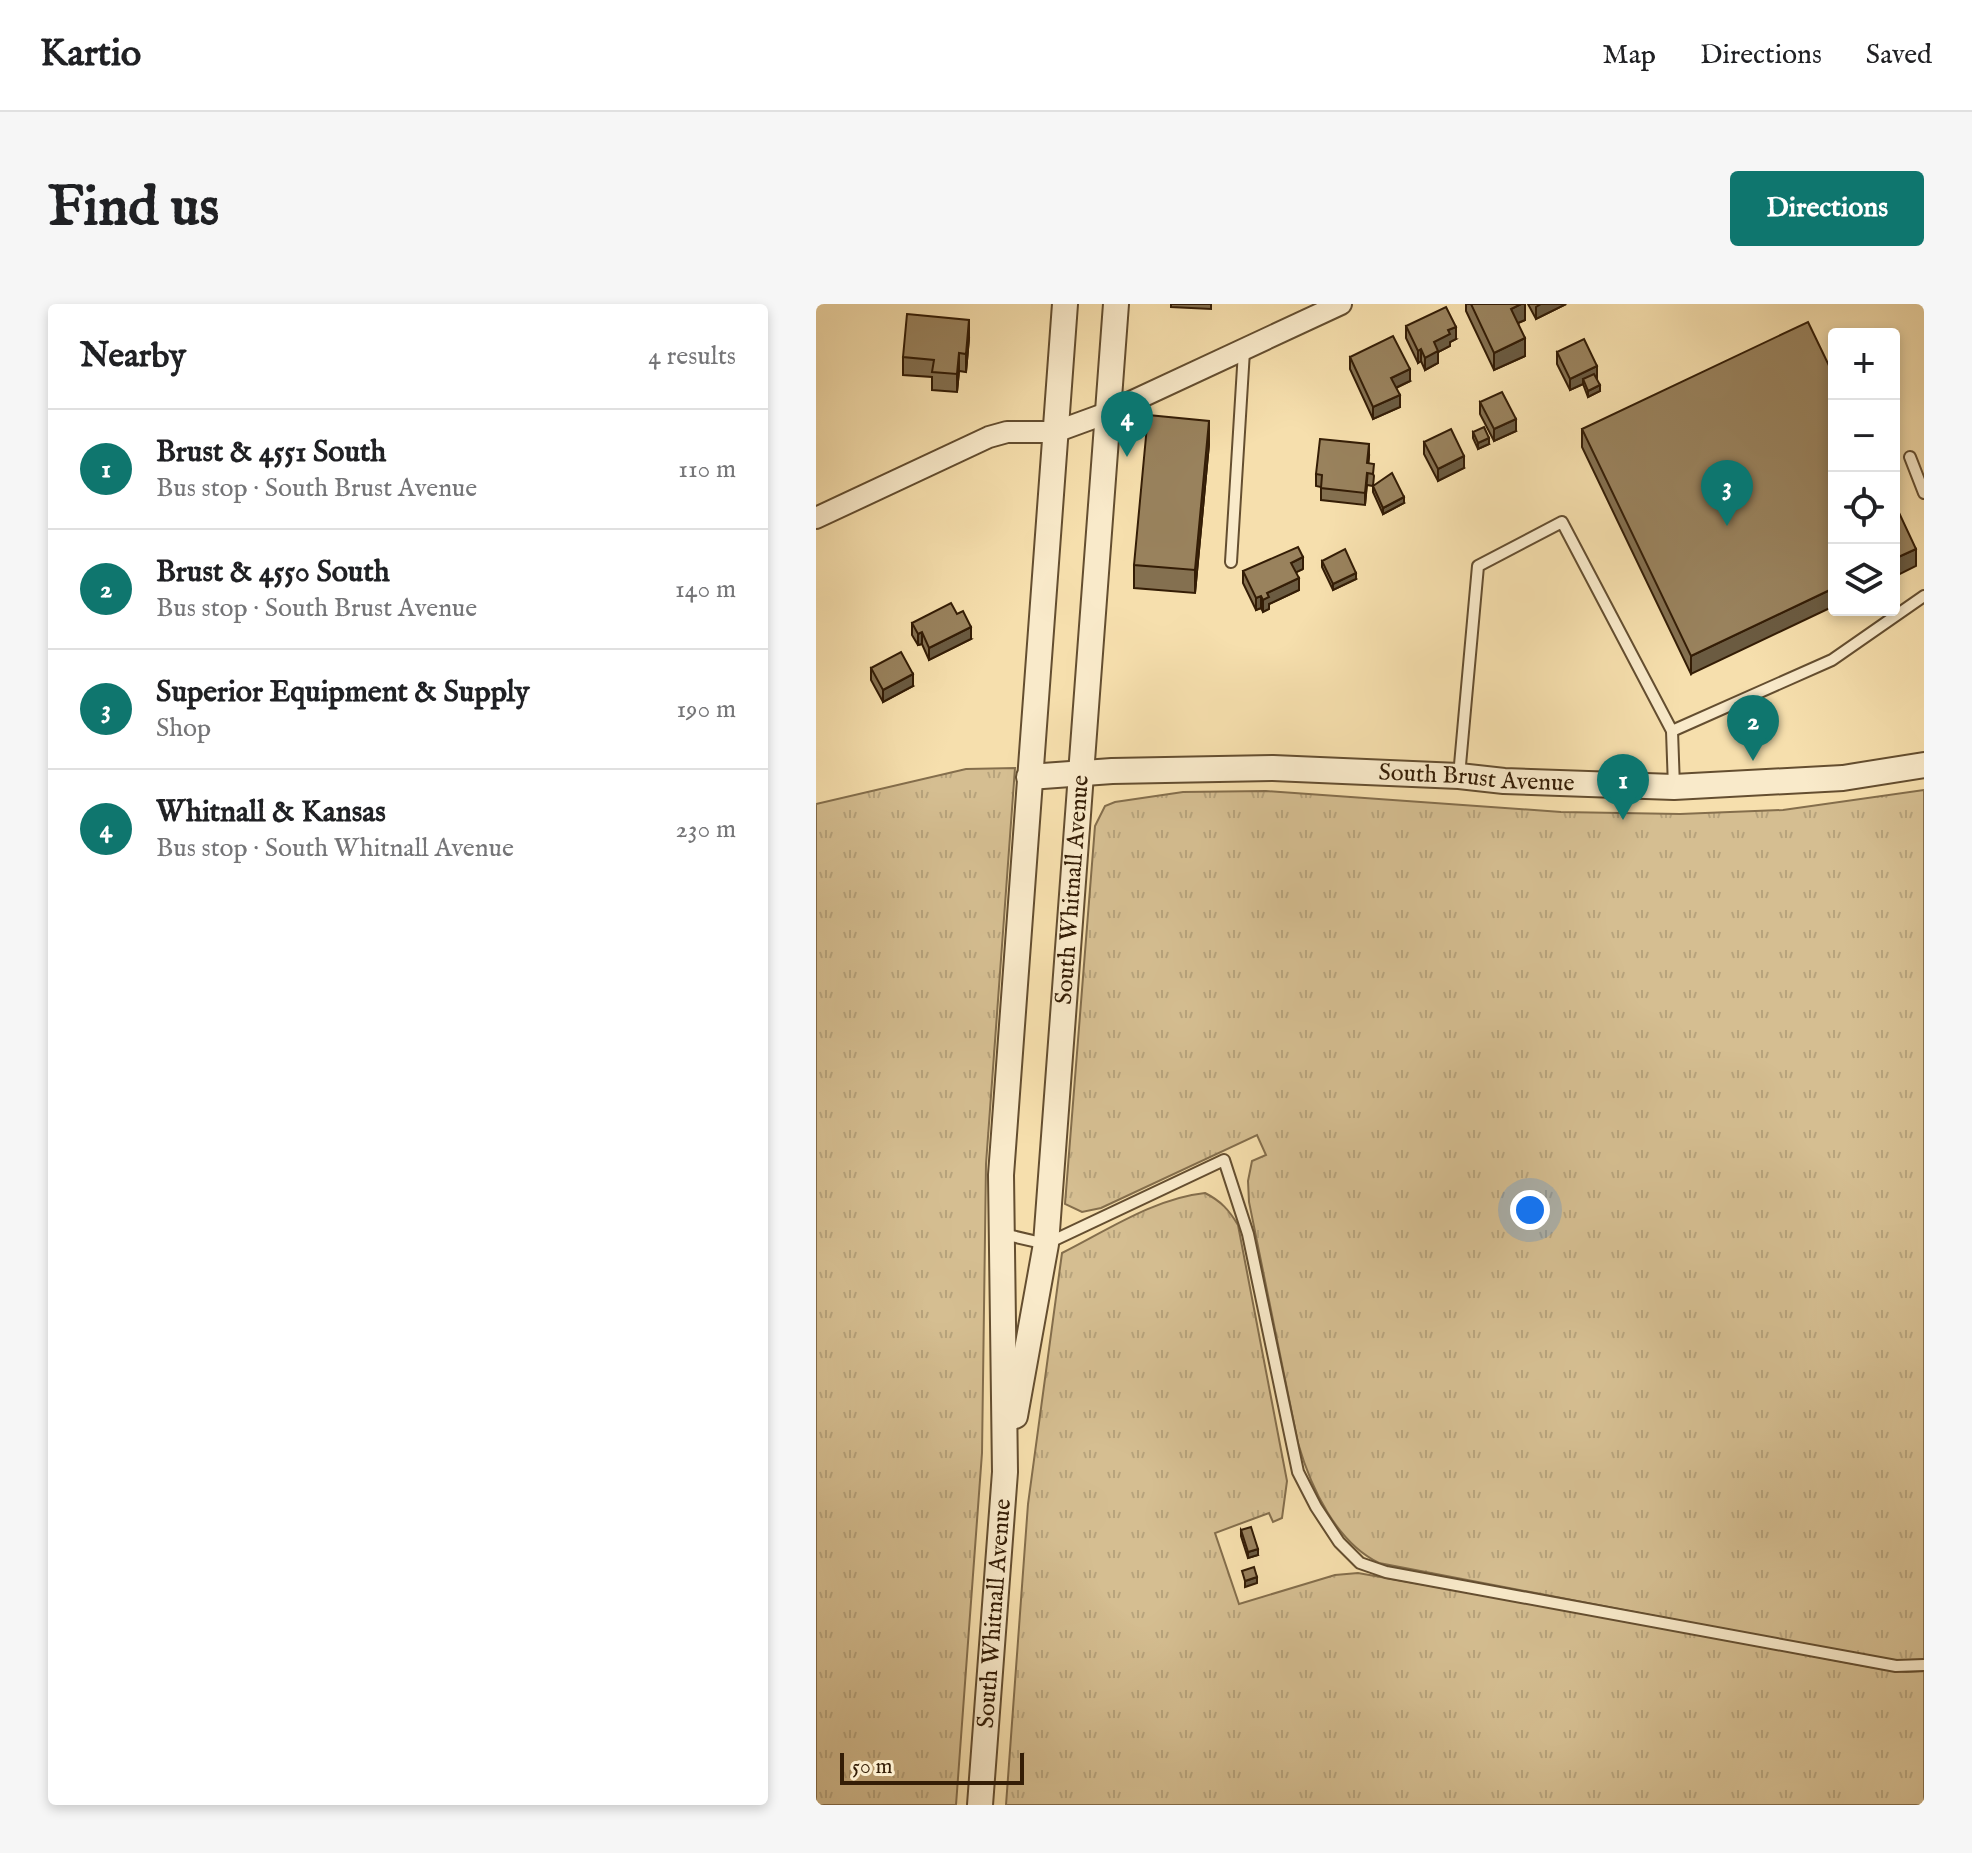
<!DOCTYPE html>
<meta charset="utf-8">
<style>
:root{--surface:#fff;--page:#f6f6f6;--text:#202124;--muted:#757577;--line:#e0e0e0;--accent:#0f766e}
body{margin:0;font-family:"IM FELL English",serif;background:var(--page);color:var(--text)}
.controls{position:absolute;right:24px;top:24px;display:grid;overflow:hidden;border-radius:8px;box-shadow:0 4px 12px #0003}
.controls button{width:72px;height:72px;display:grid;place-items:center;padding:0;border:0;border-bottom:2px solid var(--line);background:var(--surface);color:var(--text);font:40px sans-serif}
.scale{position:absolute;left:24px;bottom:20px;width:184px;box-sizing:border-box;padding-left:8px;border:4px solid #341d06;border-top:0;font-size:22px;line-height:28px;white-space:nowrap;color:#341d06;-webkit-text-stroke:6px #f9eaca;paint-order:stroke}
.you{position:absolute;left:714px;top:906px;width:28px;height:28px;margin:-20px;border:6px solid #fff;border-radius:50%;background:#1a73e8;box-shadow:0 0 0 12px #1a73e833}
.badge{display:grid;place-items:center;width:52px;height:52px;border-radius:50%;background:var(--accent);color:#fff;font-size:26px;font-weight:700}
.pin{position:absolute;translate:-50% -66px;filter:drop-shadow(0 2px 4px #0008)}
.pin::after{content:'';position:absolute;top:42px;width:28px;height:24px;background:inherit;clip-path:polygon(0 0,100% 0,50% 100%)}
.list{margin:0;padding:0;list-style:none}
h2{display:flex;justify-content:space-between;align-items:center;height:104px;margin:0;padding:0 32px;font-size:34px}
h2 small{font-size:26px;font-weight:400;color:var(--muted)}
.list li{display:grid;grid-template-columns:52px 1fr auto;gap:24px;align-items:center;box-sizing:border-box;height:120px;padding:0 32px;border-top:2px solid var(--line)}
.list b{display:block;font-size:30px;white-space:nowrap}
.list p{margin:0;font-size:26px;white-space:nowrap;color:var(--muted)}
.list em{font-size:26px;font-style:normal;color:var(--muted)}
.icon{flex:none;width:44px;height:44px;fill:none;stroke:currentColor;stroke-width:2;stroke-linecap:round;stroke-linejoin:round}
.map{position:relative;flex:none;width:1108px;height:1501px;overflow:hidden;border-radius:8px}
header{display:flex;align-items:center;gap:48px;box-sizing:border-box;height:112px;padding:0 40px;background:var(--surface);border-bottom:2px solid var(--line)}
header strong{font-size:38px}
nav{display:flex;gap:44px;margin-inline-start:auto;font-size:28px}
.intro{display:flex;align-items:center;justify-content:space-between;box-sizing:border-box;height:192px;padding:0 48px}
h1{margin:0;font-size:56px}
.button{padding:20px 36px;border-radius:8px;background:var(--accent);color:#fff;font-size:28px;font-weight:700}
main{display:flex;gap:48px;padding:0 48px}
aside{flex:1;background:var(--surface);border-radius:8px;box-shadow:0 4px 12px #0003}
.map>svg:first-child{display:block}
.grass{fill:url(#grass-tufts);stroke:#846e4c;stroke-width:2}
.lines{fill:none;stroke-linecap:round;stroke-linejoin:round}
.service-casing{stroke:#644e30;stroke-width:14}
.minor-casing{stroke:#644e30;stroke-width:24}
.tertiary-casing{stroke:#644e30;stroke-width:28}
.service{stroke:#f9eaca;stroke-width:10}
.minor{stroke:#f9eaca;stroke-width:20}
.tertiary{stroke:#f9eaca;stroke-width:24}
.wall{fill:#847050;stroke:#341d06;stroke-width:2}
.shaded-wall{fill:#6b5b41;stroke:#341d06;stroke-width:2}
.building{fill:#99825d;stroke:#341d06;stroke-width:2}
.labels{text-anchor:middle;dominant-baseline:central;stroke-width:6;stroke-linejoin:round;paint-order:stroke}
.street-label{font-size:24px;fill:#341d06;stroke:#f9eaca}
</style>
<header>
<strong>Kartio</strong>
<nav><a>Map</a><a>Directions</a><a>Saved</a></nav>
</header>
<div class="intro"><h1>Find us</h1><a class="button">Directions</a></div>
<main>
<aside>
<h2>Nearby<small>4 results</small></h2>
<ul class="list">
<li><span class="badge">1</span><div><b>Brust &amp; 4551 South</b><p>Bus stop · South Brust Avenue</p></div><em>110 m</em></li>
<li><span class="badge">2</span><div><b>Brust &amp; 4550 South</b><p>Bus stop · South Brust Avenue</p></div><em>140 m</em></li>
<li><span class="badge">3</span><div><b>Superior Equipment &amp; Supply</b><p>Shop</p></div><em>190 m</em></li>
<li><span class="badge">4</span><div><b>Whitnall &amp; Kansas</b><p>Bus stop · South Whitnall Avenue</p></div><em>230 m</em></li>
</ul>
</aside>
<div class="map">
<svg width="1108" height="1501" viewBox="0 0 1108 1501">
<defs>
<pattern id="grass-tufts" width="24" height="20" patternUnits="userSpaceOnUse" patternTransform="scale(2)"><rect width="24" height="20" fill="#d5be91"/><path d="M3 7l-1-3M5 7V3M7 7l1-3M15 17l-1-3M17 17v-4M19 17l1-3" fill="none" stroke="#b7a37c"/></pattern>
</defs>
<rect width="100%" height="100%" fill="#f6dfad"/>
<filter id="stains"><feTurbulence type="fractalNoise" baseFrequency=".0025" numOctaves="4"/><feColorMatrix values="0 0 0 0 .2 0 0 0 0 .09 0 0 0 0 .02 0 0 0 .5 -.17"/></filter>
<radialGradient id="worn" r=".72"><stop offset=".6" stop-color="#630" stop-opacity="0"/><stop offset="1" stop-color="#630" stop-opacity=".3"/></radialGradient>
<g class="grass">
<polygon points="199,464 170,860 166,1149 140,1501 0,1501 0,500 150,465"/>
<path d="M1108,486V1356L1077,1357L1026,1348L563,1259C520,1238 495,1184 482,1139L433,898L432,877L436,857L450,851L441,831L285,904L266,908L249,900L279,522L289,502L299,498L367,488L450,487L745,508L864,510L967,506Z"/>
<path d="M389,889C405,897 413,906 422,921L471,1177L466,1214L457,1218L453,1209L399,1229L423,1300L519,1271L542,1269L824,1319L1054,1363L1090,1368L1108,1367V1501H190L212,1200L246,949C290,927 339,894 389,889Z"/>
</g>
<g class="lines">
<g class="service-casing">
<g id="service">
<polyline points="1094,153 1108,189"/>
<polyline points="415,258 428,47"/>
<polyline points="856,427 1016,356 1108,292"/>
<polyline points="643,472 662,262 746,218 856,427 858,483"/>
<polyline points="187,930 230,940 408,856 432,930 482,1168 500,1203 523,1238 544,1259 570,1268 1080,1362 1108,1361"/>
</g>
</g>
<g class="minor-casing">
<polyline id="minor" points="0,214 173,133 191,128 239,128 291,109 525,0"/>
</g>
<g class="tertiary-casing">
<g id="tertiary">
<path id="s1" d="M213,473L296,467L457,464L643,472L688,477L858,483L1027,474L1108,461"/>
<path id="s2" d="M199,1112L230,940L300,0"/>
<path id="s3" d="M164,1501L189,1168L185,871L249,0"/>
</g>
</g>
<use href="#service" class="service"/>
<use href="#minor" class="minor"/>
<use href="#tertiary" class="tertiary"/>
</g>
<g class="wall">
<polygon points="355,0 395,0 395,5 355,3"/>
<polygon points="650,0 709,0 709,16 702,19 709,52 678,66 650,7"/>
<polygon points="712,0 750,0 720,15"/>
<polygon points="590,22 640,35 634,38 634,42 622,48 622,59 609,66 605,57 602,59 590,34"/>
<polygon points="153,34 150,68 143,67 141,88 116,86 116,73 87,71 87,53"/>
<polygon points="741,48 780,74 784,87 772,93 767,80 754,86 741,60"/>
<polygon points="534,53 594,77 580,84 584,103 557,115 534,65"/>
<polygon points="1018,72 875,370 766,143 766,125"/>
<polygon points="664,98 700,127 678,137 664,110"/>
<polygon points="657,128 673,140 662,145 657,134"/>
<polygon points="608,138 648,164 622,177 608,150"/>
<polygon points="393,140 379,289 318,284 318,261"/>
<polygon points="553,152 552,159 558,172 557,182 551,181 549,201 505,196 505,183 500,182 500,170"/>
<polygon points="557,182 588,199 567,210 557,188"/>
<polygon points="506,257 540,275 517,286 506,263"/>
<polygon points="487,265 480,268 483,286 453,300 453,305 447,308 445,304 440,306 427,279 427,267"/>
<polygon points="96,319 155,335 113,356 106,340 102,341 96,331"/>
<polygon points="55,364 97,382 67,398 55,376"/>
<polygon points="425,1226 442,1251 432,1254 425,1232"/>
</g>
<g class="shaded-wall">
<polygon points="705,0 709,0 709,16 695,22 695,5"/>
<polygon points="725,0 750,0 720,15 720,3"/>
<polygon points="153,16 153,34 150,68 150,50"/>
<polygon points="640,23 640,35 634,38 634,42 622,48 622,59 609,66 609,54 618,38 632,26"/>
<polygon points="709,34 709,52 678,66 678,49"/>
<polygon points="605,45 605,57 602,59 602,47"/>
<polygon points="143,49 143,67 141,88 141,70"/>
<polygon points="781,62 781,74 767,75 767,80 754,86 754,75"/>
<polygon points="594,65 594,77 575,86 575,74"/>
<polygon points="784,81 784,87 772,93 772,87"/>
<polygon points="584,91 584,103 557,115 557,103"/>
<polygon points="700,115 700,127 678,137 678,125"/>
<polygon points="393,117 393,140 379,289 379,266"/>
<polygon points="673,134 673,140 662,145 662,139"/>
<polygon points="553,140 553,152 549,201 549,189"/>
<polygon points="648,152 648,164 622,177 622,165"/>
<polygon points="588,193 588,199 567,210 567,204"/>
<polygon points="1100,245 1100,262 1078,273 1078,255"/>
<polygon points="487,253 487,265 475,271 475,259"/>
<polygon points="540,269 540,275 517,286 517,280"/>
<polygon points="483,274 483,286 453,300 453,305 447,308 447,296 451,289"/>
<polygon points="1018,284 1018,302 875,370 875,352"/>
<polygon points="445,292 445,304 440,306 440,294"/>
<polygon points="155,323 155,335 113,356 113,344"/>
<polygon points="106,328 106,340 102,341 102,330"/>
<polygon points="97,370 97,382 67,398 67,386"/>
<polygon points="442,1245 442,1251 432,1254 432,1248"/>
<polygon points="441,1273 441,1279 429,1283 429,1277"/>
</g>
<g class="building">
<polygon points="655,0 705,0 695,5 709,34 678,49"/>
<polygon points="630,3 640,23 632,26 634,30 618,38 622,47 609,54 605,45 602,47 590,22"/>
<polygon points="91,10 153,16 150,50 143,49 141,70 116,68 118,56 87,53"/>
<polygon points="992,18 1018,72 1018,284 875,352 766,125"/>
<polygon points="577,32 594,65 575,74 584,91 557,103 534,53"/>
<polygon points="768,35 781,62 754,75 741,48"/>
<polygon points="778,70 784,81 772,87 767,75"/>
<polygon points="686,88 700,115 678,125 664,98"/>
<polygon points="332,111 393,117 379,266 318,261"/>
<polygon points="668,123 673,134 662,139 657,128"/>
<polygon points="635,125 648,152 622,165 608,138"/>
<polygon points="504,135 553,140 551,159 558,160 557,170 551,169 549,189 505,184 506,171 500,170"/>
<polygon points="576,169 588,193 567,204 557,182"/>
<polygon points="1078,198 1100,245 1078,255"/>
<polygon points="482,243 487,253 475,259 483,274 451,289 453,293 447,296 445,292 440,294 427,267"/>
<polygon points="529,245 540,269 517,280 506,257"/>
<polygon points="135,299 141,310 147,307 155,323 113,344 106,328 102,330 96,319"/>
<polygon points="85,348 97,370 67,386 55,364"/>
<polygon points="435,1223 442,1245 432,1248 425,1226"/>
<polygon points="438,1263 441,1273 429,1277 426,1267"/>
</g>
<g class="labels">
<g class="street-label">
<text stroke="none"><textPath href="#s1" startOffset="448">South Brust Avenue</textPath></text>
<text stroke="none"><textPath href="#s2" startOffset="530">South Whitnall Avenue</textPath></text>
<text stroke="none"><textPath href="#s3" startOffset="192">South Whitnall Avenue</textPath></text>
</g>
</g>
<rect width="100%" height="100%" filter="url(#stains)"/>
<rect width="100%" height="100%" fill="url(#worn)"/>
</svg>
<div class="controls">
<button>+</button>
<button>−</button>
<button><svg class="icon" aria-label="locate" viewBox="0 0 24 24"><circle cx="12" cy="12" r="6"/><path d="M12 2v4M12 18v4M2 12h4M18 12h4"/></svg></button>
<button><svg class="icon" aria-label="layers" viewBox="0 0 24 24"><path d="M12 4l9 5-9 5-9-5zM3 14l9 5 9-5"/></svg></button>
</div>
<div class="scale">50 m</div>
<div class="you"></div>
<div class="pin badge" style="left:807px;top:516px">1</div>
<div class="pin badge" style="left:937px;top:457px">2</div>
<div class="pin badge" style="left:911px;top:222px">3</div>
<div class="pin badge" style="left:311px;top:153px">4</div>
</div>
</main>
